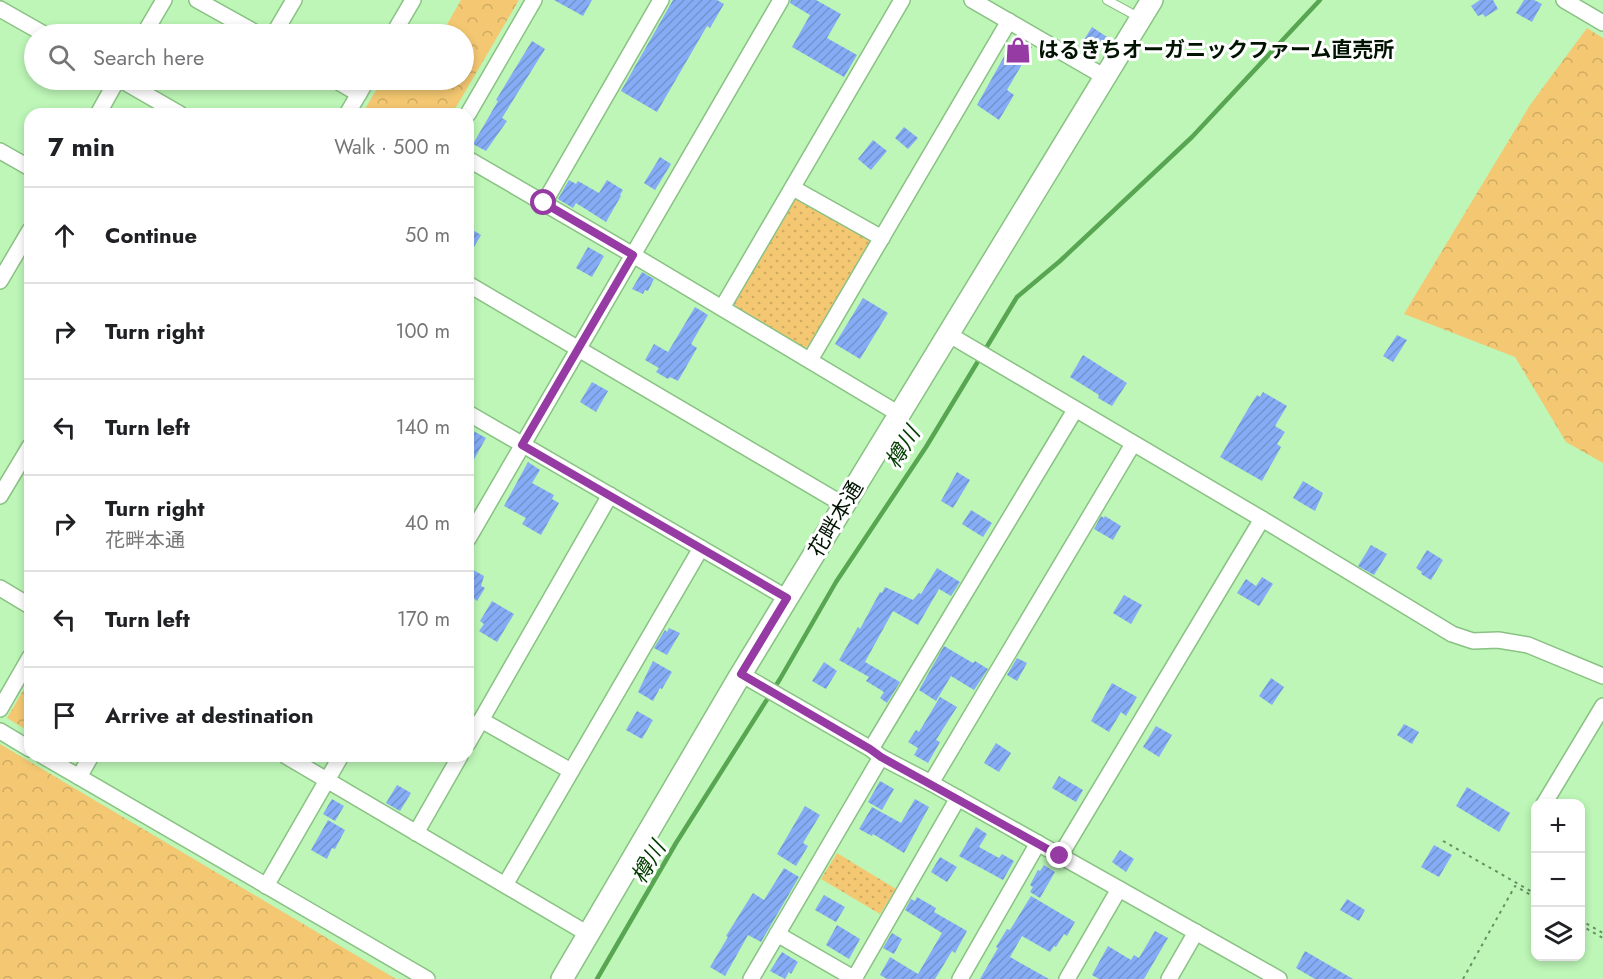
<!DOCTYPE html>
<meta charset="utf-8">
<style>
:root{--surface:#fff;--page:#f6f6f6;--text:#202124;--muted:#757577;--line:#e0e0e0}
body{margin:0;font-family:Jost,"Noto Sans JP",sans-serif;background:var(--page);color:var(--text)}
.controls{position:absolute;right:18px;bottom:18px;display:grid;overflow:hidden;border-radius:12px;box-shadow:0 3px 9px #0003}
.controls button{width:54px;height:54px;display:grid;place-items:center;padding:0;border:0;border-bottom:2px solid var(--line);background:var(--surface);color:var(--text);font:30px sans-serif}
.stop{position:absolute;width:18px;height:18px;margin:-14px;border:4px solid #963aa4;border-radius:50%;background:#fff}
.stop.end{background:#963aa4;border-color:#fff;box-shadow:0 2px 6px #0008}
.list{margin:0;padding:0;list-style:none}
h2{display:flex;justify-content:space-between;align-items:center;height:78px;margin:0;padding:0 24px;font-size:26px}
h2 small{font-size:20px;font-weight:400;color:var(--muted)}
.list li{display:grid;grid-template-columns:39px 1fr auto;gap:18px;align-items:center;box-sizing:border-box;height:96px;padding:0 24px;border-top:2px solid var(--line)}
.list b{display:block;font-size:22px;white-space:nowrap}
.list p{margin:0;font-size:20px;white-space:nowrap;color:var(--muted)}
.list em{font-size:20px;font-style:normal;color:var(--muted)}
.icon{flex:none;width:33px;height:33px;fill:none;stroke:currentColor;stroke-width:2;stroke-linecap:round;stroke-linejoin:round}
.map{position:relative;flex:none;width:1603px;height:979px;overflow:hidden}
.search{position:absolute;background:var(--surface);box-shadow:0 3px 9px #0003;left:24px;top:24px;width:450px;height:66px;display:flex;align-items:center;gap:15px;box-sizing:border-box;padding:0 21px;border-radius:33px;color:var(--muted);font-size:22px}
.panel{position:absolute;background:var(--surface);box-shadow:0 3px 9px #0003;left:24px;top:108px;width:450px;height:654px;border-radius:18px}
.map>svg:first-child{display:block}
.green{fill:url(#green-dots)}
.forest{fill:url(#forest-crowns)}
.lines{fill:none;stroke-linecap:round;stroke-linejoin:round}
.stream{stroke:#58a651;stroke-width:4.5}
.building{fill:url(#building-hatch)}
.lane-casing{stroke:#8ac184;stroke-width:10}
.street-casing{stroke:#8ac184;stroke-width:18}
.secondary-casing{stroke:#8ac184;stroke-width:24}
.path{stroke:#678f64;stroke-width:2;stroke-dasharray:3 4.5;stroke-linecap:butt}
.lane{stroke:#fff;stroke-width:8}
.street{stroke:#fff;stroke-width:15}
.secondary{stroke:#fff;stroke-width:21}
.route{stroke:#963aa4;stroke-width:8}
.labels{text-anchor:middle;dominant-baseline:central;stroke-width:6;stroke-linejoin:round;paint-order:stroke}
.poi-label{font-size:21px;font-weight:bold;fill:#011401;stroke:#fff;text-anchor:start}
.street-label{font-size:21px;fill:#011401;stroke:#fff}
.water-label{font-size:22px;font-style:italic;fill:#074005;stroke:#fff}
</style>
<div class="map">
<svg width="1603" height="979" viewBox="0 0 1603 979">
<defs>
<pattern id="green-dots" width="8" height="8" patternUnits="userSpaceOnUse" patternTransform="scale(1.5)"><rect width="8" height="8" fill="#f4c872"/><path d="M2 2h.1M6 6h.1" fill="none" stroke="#cfab61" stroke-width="1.8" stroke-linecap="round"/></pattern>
<pattern id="forest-crowns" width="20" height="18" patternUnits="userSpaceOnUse" patternTransform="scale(1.5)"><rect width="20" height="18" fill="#f4c872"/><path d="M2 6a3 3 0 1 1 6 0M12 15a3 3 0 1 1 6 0" fill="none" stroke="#cfab61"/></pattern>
<pattern id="building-hatch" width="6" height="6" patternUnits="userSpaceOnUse" patternTransform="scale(1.5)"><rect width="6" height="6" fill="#85acf5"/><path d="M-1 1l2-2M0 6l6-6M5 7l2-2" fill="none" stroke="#7193d0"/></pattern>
</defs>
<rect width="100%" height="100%" fill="#bdf6b7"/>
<g class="green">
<polygon points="796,197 870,237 871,243 811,347 803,348 735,308 734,300"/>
<polygon points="837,853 896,889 880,914 821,879"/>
</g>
<g class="forest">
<polygon points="461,0 519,0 452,114 362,114 382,80 464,80 464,34 426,34 442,33"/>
<polygon points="1587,28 1603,38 1603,463 1566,442 1515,357 1404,314 1530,105"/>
<polygon points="30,679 30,732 7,718"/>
<polygon points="0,744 396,979 0,979"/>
</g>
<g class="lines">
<polyline class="stream" points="597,979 676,843 780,679 836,582 926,447 1017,297 1060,261 1192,137 1320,0"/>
</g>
<g class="building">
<polygon points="554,0 592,0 583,16"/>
<polygon points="673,0 717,0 724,4 710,28 707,26 657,112 621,91"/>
<polygon points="791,0 816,0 841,14 827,38 857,55 844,77 792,47 810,15 790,3"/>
<polygon points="1480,0 1493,0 1498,9 1485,17 1483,14 1478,16 1471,6"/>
<polygon points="1524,0 1534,0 1542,4 1532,22 1516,13"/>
<polygon points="1092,27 1107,37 1095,56 1080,46"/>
<polygon points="1015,37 1032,47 1007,90 1014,95 999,120 977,105"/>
<polygon points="532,41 545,49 502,118 507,121 486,151 473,144 498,101 496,100"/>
<polygon points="904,127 918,138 908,149 895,138"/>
<polygon points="873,140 887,151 871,170 858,159"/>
<polygon points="660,157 671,164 655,190 644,183"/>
<polygon points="569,180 576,184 578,181 599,193 607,180 623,190 620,195 621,196 606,222 576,203 573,208 558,199"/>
<polygon points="468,227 481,235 468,257"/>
<polygon points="588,247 604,256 592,277 576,268"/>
<polygon points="642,272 654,279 648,291 645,290 643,294 632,289"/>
<polygon points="863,298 888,313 860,359 835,344"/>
<polygon points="695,307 708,315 691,344 697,348 678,381 670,377 668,379 656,372 659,368 645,360 654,344 668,352"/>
<polygon points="1397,335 1407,340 1393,362 1383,356"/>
<polygon points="1083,355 1127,383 1112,406 1098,398 1099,395 1070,377"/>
<polygon points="592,382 608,391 596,412 580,402"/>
<polygon points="1263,392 1287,406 1275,426 1285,432 1277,444 1281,447 1262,481 1220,457 1248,409 1257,395 1260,397"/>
<polygon points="468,428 486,438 468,470"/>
<polygon points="528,462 540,470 532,483 554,495 552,499 559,503 541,535 522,524 526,518 504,506"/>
<polygon points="957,472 970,480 953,508 941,501"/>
<polygon points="1303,481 1323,493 1315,511 1293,498"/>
<polygon points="971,510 992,523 983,537 962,524"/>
<polygon points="1101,516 1104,518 1105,516 1121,526 1113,540 1094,529"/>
<polygon points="1371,545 1387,554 1374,575 1358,566"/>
<polygon points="1427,550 1443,560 1431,580 1421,574 1422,572 1416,568"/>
<polygon points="468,567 484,576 481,586 485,588 477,601 473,598 468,607"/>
<polygon points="937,568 960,582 951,596 939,589 918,625 893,611 865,662 900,682 887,703 880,698 884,692 866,681 869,677 839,660 858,627 860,629 880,592 882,593 885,587 913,600 919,593 921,594"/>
<polygon points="1262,577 1273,584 1259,606 1237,593 1246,579 1256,586"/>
<polygon points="1124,595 1142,605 1131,624 1113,613"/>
<polygon points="492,601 514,614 497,642 479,631 484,624 480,621"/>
<polygon points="669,628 680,633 667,655 654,648 665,630 667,632"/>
<polygon points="944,646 973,663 975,661 988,669 974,690 951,676 936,701 919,690"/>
<polygon points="1017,658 1027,663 1017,681 1007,675"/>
<polygon points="653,661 672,672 662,689 660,688 653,701 638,692"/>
<polygon points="824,662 837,671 826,689 812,681"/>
<polygon points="1271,678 1284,687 1272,705 1259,696"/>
<polygon points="1112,683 1137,697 1126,716 1121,712 1109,732 1091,721"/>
<polygon points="940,697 957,707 936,740 940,742 928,763 914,755 918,748 908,742 916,730 919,732"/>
<polygon points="637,711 653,720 642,739 626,730"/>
<polygon points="1404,724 1419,732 1412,744 1397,735"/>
<polygon points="1156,726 1172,735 1159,757 1143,747"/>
<polygon points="996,743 1011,753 999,772 984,763"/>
<polygon points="1059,776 1083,790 1076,802 1052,788"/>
<polygon points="880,781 894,789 882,810 868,802"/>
<polygon points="397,785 411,793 400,811 386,803"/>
<polygon points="1467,787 1510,813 1499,832 1456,806"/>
<polygon points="332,799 344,806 335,821 323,814"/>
<polygon points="915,799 929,807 904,853 873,834 872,836 859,829 872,807 901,823"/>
<polygon points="805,806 820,815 803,843 808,846 796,866 777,854"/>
<polygon points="328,820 345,830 335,849 332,848 327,859 311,850"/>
<polygon points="976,827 987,834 979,847 999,858 1002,854 1014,861 1003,880 959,856"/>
<polygon points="1434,845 1452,855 1439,877 1421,867"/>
<polygon points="1120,850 1134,859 1126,872 1112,862"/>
<polygon points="940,857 957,867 947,882 931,872"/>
<polygon points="1044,865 1055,872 1040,898 1030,892 1033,887 1030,885 1038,870 1040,871"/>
<polygon points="784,868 799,877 761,942 748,935 725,976 710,967 728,937 726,936 753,893 764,900"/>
<polygon points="824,895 845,907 836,922 815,910"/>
<polygon points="1031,896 1075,922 1067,936 1064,934 1056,947 1054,946 1050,952 1022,936 1010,957 1049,979 980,979 998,948 996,947 1007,929 1010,930"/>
<polygon points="917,897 936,908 934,912 967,931 955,953 952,951 935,979 887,979 880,975 890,957 918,974 942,933 905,910 911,899 915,901"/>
<polygon points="1347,899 1365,910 1359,921 1340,910"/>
<polygon points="837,925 860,939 849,959 826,945"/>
<polygon points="1155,931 1168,938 1144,979 1099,979 1092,975 1108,946 1131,960 1134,955 1139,958"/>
<polygon points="892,933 902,939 894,954 883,948"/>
<polygon points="1305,951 1353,979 1315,979 1296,968"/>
<polygon points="782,952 798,962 791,974 789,972 785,979 770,971"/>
</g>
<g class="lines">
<g class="lane-casing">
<polyline id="lane" points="1107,0 1140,18"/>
</g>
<g class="street-casing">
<g id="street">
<polyline points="197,0 258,34"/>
<polyline points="972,0 1105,77"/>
<polyline points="1564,0 1603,23"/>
<polyline points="0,9 44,34"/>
<polyline points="144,34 164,0"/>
<polyline points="274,34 294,0"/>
<polyline points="393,34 413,0"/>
<polyline points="121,80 180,114"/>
<polyline points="335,80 359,94"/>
<polyline points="98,114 117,80"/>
<polyline points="347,114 367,80"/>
<polyline points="468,114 534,0"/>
<polyline points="0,151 30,168"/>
<polyline points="468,159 633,255 899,414"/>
<polyline points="793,188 882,238"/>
<polyline points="544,203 661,0"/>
<polyline points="0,281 30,230"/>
<polyline points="468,284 844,505"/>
<polyline points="722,308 902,0"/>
<polyline points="948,334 1262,519 1452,634 1473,641 1498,640 1528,645 1603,676"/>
<polyline points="810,360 1009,21"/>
<polyline points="468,413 787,598"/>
<polyline points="0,496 30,446"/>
<polyline points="468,539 781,0"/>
<polyline points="0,588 30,606"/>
<polyline points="741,674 871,749 881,757 931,783 1279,979"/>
<polyline points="0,709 30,657"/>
<polyline points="481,720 571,771"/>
<polyline points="0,731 30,749"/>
<polyline points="468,743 610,495"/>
<polyline points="871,749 1075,410"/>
<polyline points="43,756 427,979"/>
<polyline points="286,756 588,934"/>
<polyline points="79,777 91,756"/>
<polyline points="931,783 1133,444"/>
<polyline points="1544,804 1603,706"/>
<polyline points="416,833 460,756"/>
<polyline points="1060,856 1262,519"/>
<polyline points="505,885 701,548"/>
<polyline points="266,886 341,756"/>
<polyline points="777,934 855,979"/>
<polyline points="751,979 881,757"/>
<polyline points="854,979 958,798"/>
<polyline points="960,979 1038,843"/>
<polyline points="1067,979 1119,889"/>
<polyline points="1169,979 1196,932"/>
</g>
</g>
<g class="secondary-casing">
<polyline id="secondary" points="562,979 738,679 1152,0"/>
</g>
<g class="path">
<polyline points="1443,841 1536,894"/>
<polyline points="1580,920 1603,933"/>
<polyline points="1580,925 1603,938"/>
<polyline points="1463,979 1515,886 1536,898"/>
</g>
<use href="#lane" class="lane"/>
<use href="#street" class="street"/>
<use href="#secondary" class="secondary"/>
</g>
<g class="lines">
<polyline class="route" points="544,203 633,255 522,445 787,598 741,674 870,749 881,757 1060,856"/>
</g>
<defs>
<g id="shop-bare" transform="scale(2.07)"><path d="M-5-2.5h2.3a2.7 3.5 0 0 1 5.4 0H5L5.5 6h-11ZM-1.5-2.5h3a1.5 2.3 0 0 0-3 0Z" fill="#963aa4" stroke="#fff" stroke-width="2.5" paint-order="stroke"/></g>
</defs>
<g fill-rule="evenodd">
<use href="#shop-bare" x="1018" y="50"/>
</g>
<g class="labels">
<g class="poi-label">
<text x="1038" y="50">はるきちオーガニックファーム直売所</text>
</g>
<g class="street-label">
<text transform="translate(836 519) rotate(-59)">花畔本通</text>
</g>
<g class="water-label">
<text transform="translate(902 447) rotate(-58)">樽川</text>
<text transform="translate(648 862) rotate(-59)">樽川</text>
</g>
</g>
</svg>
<div class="controls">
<button>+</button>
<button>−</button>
<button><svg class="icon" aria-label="layers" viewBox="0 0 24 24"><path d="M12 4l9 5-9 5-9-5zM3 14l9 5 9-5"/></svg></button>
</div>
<div class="stop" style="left:544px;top:203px"></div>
<div class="stop end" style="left:1060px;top:856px"></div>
<div class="search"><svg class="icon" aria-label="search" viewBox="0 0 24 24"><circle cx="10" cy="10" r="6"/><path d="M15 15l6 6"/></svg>Search here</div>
<section class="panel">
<h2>7 min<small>Walk · 500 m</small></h2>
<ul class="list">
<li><svg class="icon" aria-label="ahead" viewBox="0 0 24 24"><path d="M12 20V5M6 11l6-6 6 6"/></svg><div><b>Continue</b></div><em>50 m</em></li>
<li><svg class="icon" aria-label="right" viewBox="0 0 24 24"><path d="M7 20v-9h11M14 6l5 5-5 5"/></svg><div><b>Turn right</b></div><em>100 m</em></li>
<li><svg class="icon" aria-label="left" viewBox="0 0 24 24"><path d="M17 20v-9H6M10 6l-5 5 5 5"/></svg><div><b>Turn left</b></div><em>140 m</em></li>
<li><svg class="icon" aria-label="right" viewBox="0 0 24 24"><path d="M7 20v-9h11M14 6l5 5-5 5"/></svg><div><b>Turn right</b><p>花畔本通</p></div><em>40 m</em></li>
<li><svg class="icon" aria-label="left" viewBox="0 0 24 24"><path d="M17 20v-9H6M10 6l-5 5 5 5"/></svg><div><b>Turn left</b></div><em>170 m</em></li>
<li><svg class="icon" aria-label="arrive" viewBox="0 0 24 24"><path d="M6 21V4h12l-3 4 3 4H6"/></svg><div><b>Arrive at destination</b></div></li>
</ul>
</section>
</div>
